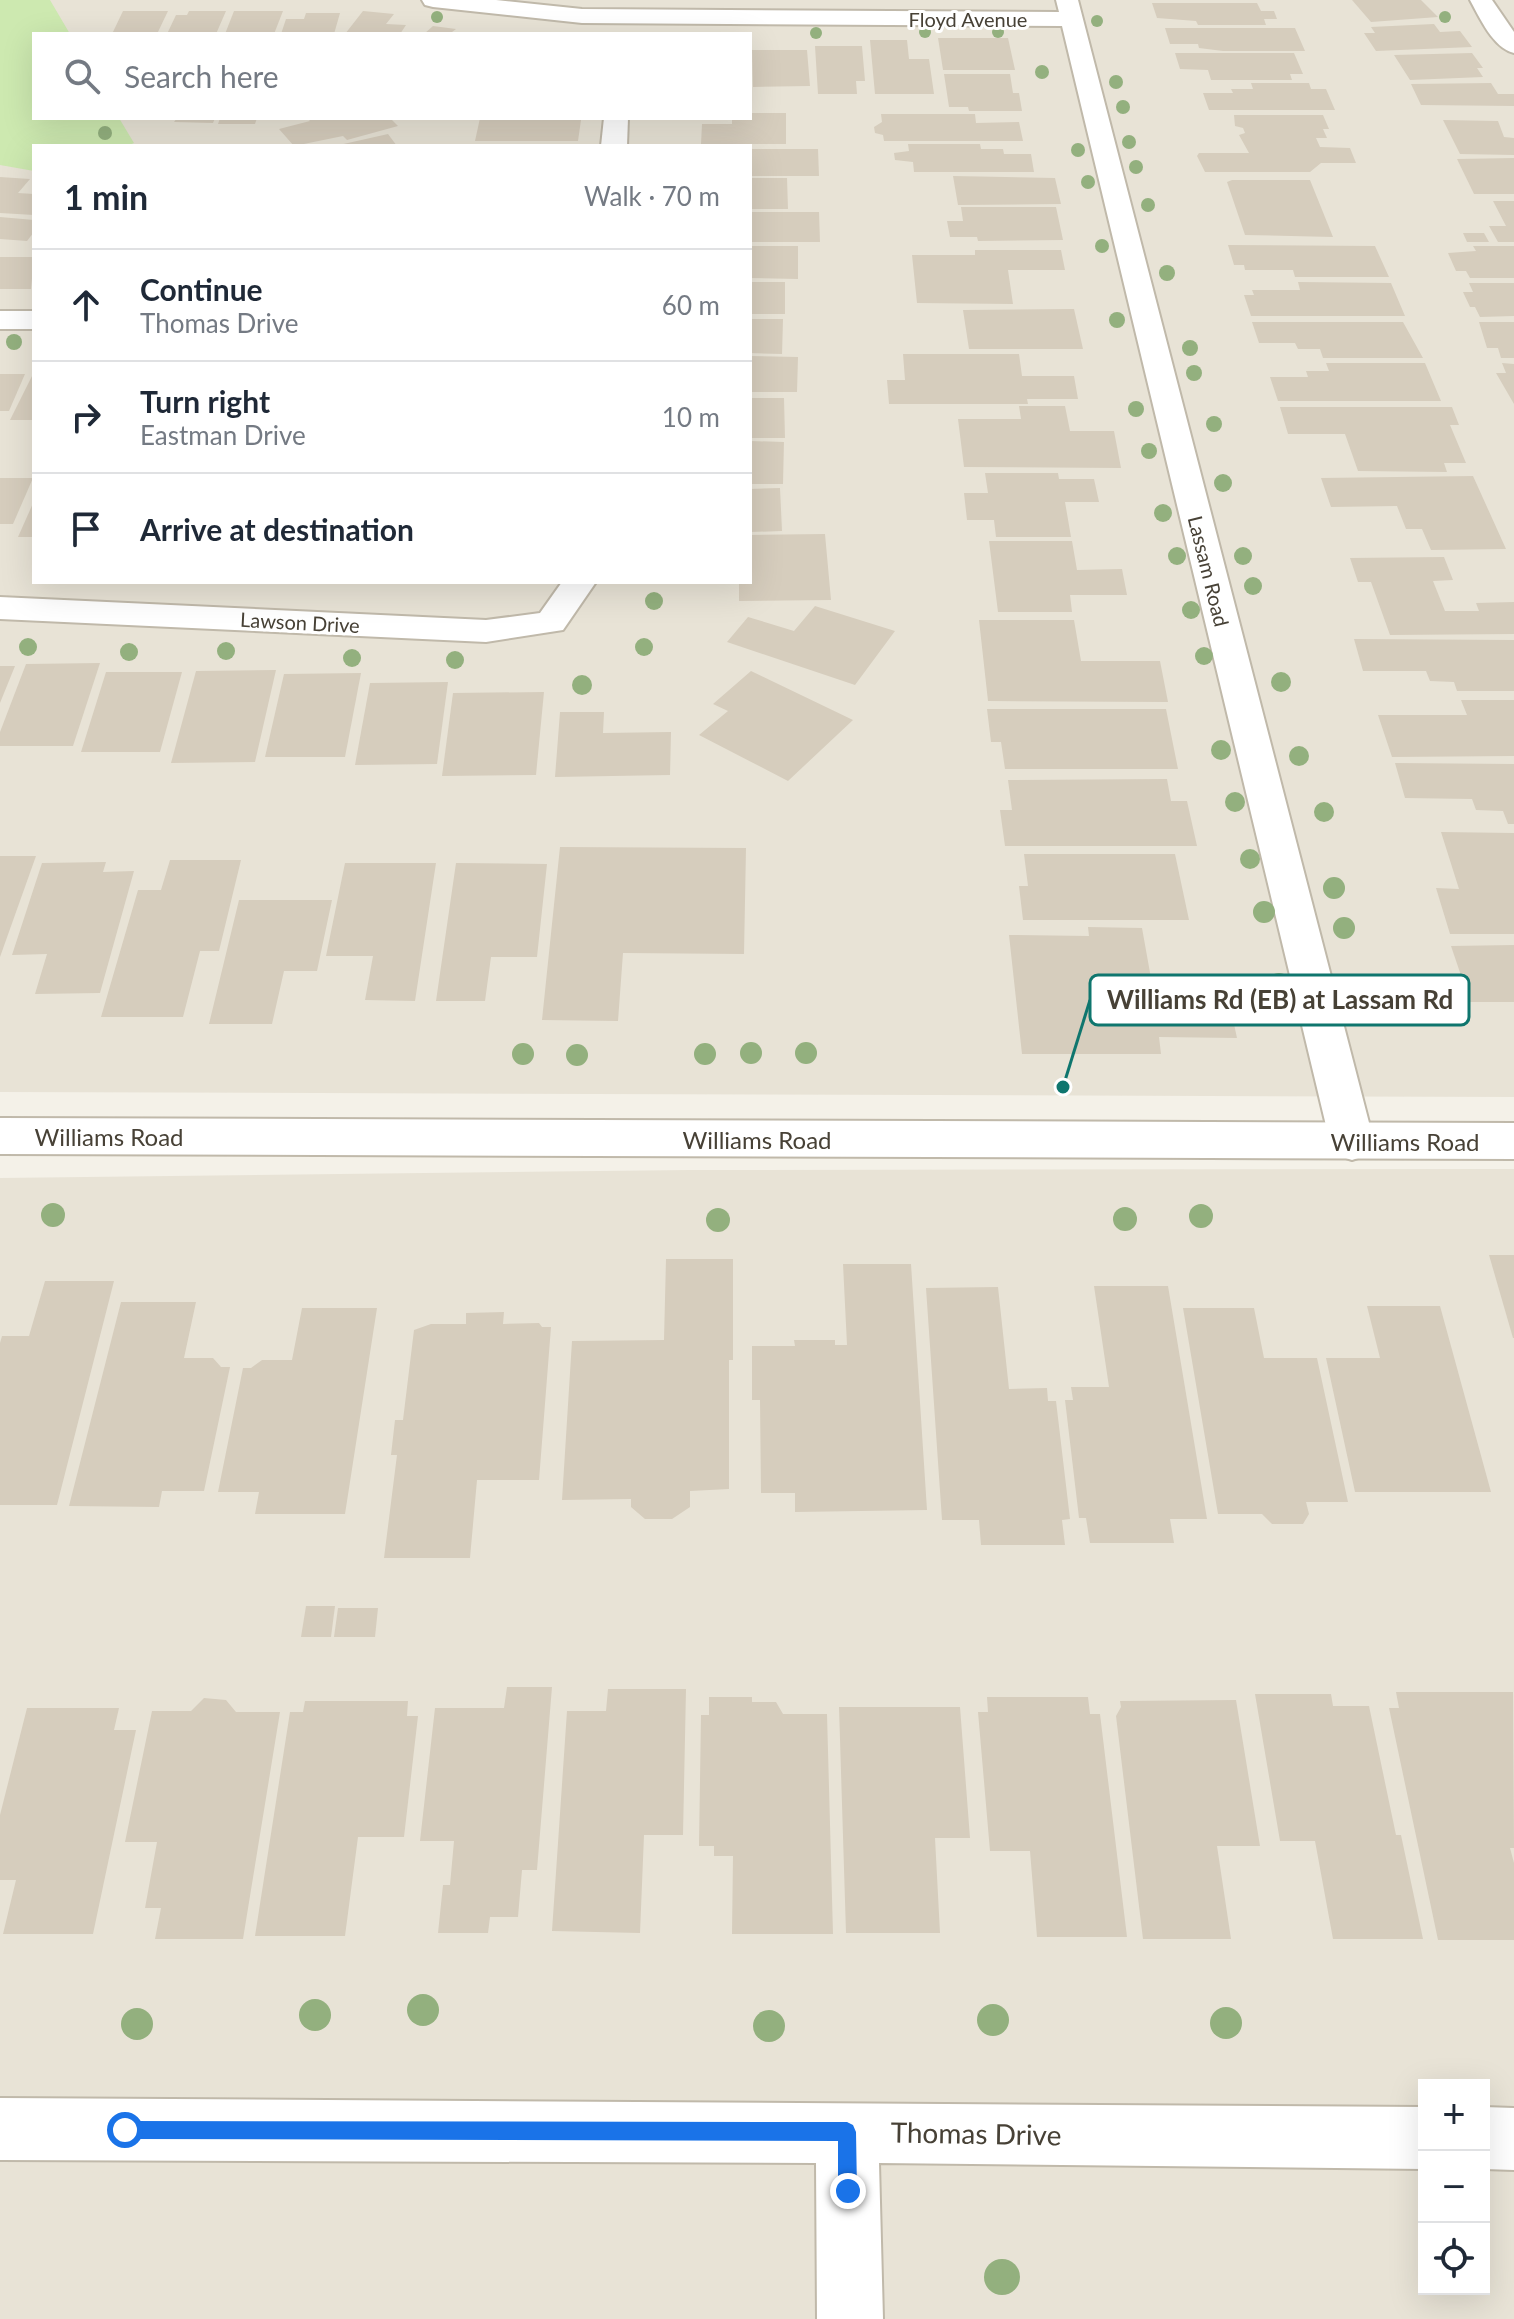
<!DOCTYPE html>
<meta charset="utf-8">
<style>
:root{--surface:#fff;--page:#f6f6f7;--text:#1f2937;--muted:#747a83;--line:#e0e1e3}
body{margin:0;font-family:Lato,sans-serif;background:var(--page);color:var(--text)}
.controls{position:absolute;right:24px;bottom:24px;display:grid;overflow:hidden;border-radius:0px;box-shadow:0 8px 32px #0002}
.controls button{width:72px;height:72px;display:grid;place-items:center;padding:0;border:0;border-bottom:2px solid var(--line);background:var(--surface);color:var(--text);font:40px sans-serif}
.stop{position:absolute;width:24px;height:24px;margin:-18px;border:6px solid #1a73e8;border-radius:50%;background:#fff}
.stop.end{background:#1a73e8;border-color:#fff;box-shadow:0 2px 8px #0008}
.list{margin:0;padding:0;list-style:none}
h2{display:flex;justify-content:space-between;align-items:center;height:104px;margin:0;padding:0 32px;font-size:34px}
h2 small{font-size:26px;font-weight:400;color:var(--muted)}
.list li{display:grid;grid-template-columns:52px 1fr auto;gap:24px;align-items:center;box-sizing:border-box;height:112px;padding:0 32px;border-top:2px solid var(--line)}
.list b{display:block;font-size:30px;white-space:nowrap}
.list p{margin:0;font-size:26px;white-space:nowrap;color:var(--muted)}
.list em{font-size:26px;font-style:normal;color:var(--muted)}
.icon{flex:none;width:44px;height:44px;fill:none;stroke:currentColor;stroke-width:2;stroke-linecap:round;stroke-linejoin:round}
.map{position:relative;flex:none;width:1514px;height:2319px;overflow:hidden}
.search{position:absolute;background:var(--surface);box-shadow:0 8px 32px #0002;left:32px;top:32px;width:720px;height:88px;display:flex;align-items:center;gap:20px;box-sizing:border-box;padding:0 28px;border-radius:0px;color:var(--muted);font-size:30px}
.panel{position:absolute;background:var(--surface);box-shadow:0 8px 32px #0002;left:32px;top:144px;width:720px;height:440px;border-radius:0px}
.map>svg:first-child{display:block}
.residential{fill:#e8e3d6;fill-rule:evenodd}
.green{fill:#cde9b0}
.building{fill:#d6cdbd}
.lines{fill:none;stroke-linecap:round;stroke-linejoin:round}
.minor-casing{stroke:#c0b9aa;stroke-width:4}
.tertiary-casing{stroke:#c0b9aa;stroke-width:4}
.minor{fill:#fff;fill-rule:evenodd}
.tertiary{fill:#fff;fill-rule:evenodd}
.tree{fill:#93b07e}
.route{fill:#1a73e8}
.labels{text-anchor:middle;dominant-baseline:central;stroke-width:6;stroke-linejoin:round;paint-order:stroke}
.far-street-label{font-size:20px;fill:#474136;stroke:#fff}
.street-label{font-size:24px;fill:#474136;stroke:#fff}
.near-street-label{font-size:28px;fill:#474136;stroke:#fff}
.leader{fill:none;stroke:#0f766e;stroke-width:3}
.callout-dot{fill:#0f766e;stroke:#fff;stroke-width:3}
.callout{fill:#fff;stroke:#0f766e;stroke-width:3}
.callout-label{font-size:26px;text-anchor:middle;font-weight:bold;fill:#474136}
</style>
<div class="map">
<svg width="1514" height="2319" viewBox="0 0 1514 2319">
<rect width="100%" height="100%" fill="#f4f1e8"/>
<g class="residential">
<path d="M0,0H1514V1097L0,1092ZM34,34H750V118H34ZM34,146H750V582H34Z"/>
<path d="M1514,1169V2319H0V1178L689,1170ZM1424,2085H1484V2289H1424Z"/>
</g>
<polygon class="green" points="0,0 50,0 70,34 34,34 34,118 119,118 134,143 127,146 34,146 34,171 0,165"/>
<g class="building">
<polygon points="1352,0 1421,0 1438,17 1371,22"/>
<polygon points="1152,3 1257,3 1261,11 1274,11 1277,19 1264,19 1266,25 1198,25 1196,21 1157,18"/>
<polygon points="123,11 168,11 157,34 112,34"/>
<polygon points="189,11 226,11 216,34 167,34 176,15 187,15"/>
<polygon points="234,11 283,11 274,34 225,34"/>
<polygon points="363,11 394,14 386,24 406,25 400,34 345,34"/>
<polygon points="306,13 340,13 334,34 281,34 286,19 304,19"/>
<polygon points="1434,24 1440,32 1460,31 1472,47 1376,51 1364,33 1375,33 1371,27"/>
<polygon points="433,26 456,29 452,32 457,34 424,34"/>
<polygon points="1165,28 1295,28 1305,51 1223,51 1199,48 1198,44 1170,44"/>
<polygon points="938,38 1008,38 1015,70 943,70"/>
<polygon points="870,40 907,40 909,59 929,59 934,94 875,94"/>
<polygon points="815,46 862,46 865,81 856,81 857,94 818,94"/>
<polygon points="752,50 807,50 810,86 753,87"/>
<polygon points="1175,53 1294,53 1303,74 1290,74 1292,80 1211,80 1208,70 1180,69"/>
<polygon points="1472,53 1483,68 1477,68 1483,77 1410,80 1394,55"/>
<polygon points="944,74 1010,74 1013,93 1019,93 1022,111 969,111 968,107 949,107"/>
<polygon points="1251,83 1309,83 1311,89 1326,89 1335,110 1209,110 1203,93 1233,93 1231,89 1253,89"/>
<polygon points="1491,83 1498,94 1514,94 1514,106 1421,105 1411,84"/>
<polygon points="750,113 786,113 786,144 701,144 702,124 732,124 732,118 750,118"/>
<polygon points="881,114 975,114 976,123 1019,122 1023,141 884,141 883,135 875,133 874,127 882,122"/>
<polygon points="1234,115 1323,115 1329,129 1323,129 1327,138 1316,138 1320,147 1350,148 1356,163 1321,163 1310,172 1205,172 1197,156 1199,153 1249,153 1239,135 1245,133 1243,128 1235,126"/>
<polygon points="177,118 215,118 213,123 174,122"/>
<polygon points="220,118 257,118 255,124 218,124"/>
<polygon points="307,118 390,118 398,126 347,140 343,136 294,146 279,129 310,121"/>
<polygon points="480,118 536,118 581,120 578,141 475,141"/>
<polygon points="1443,120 1498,121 1504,137 1514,138 1514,155 1460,154"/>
<polygon points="388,134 397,146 339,146 339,145"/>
<polygon points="908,144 980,144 981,149 1003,149 1004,154 1031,154 1034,172 914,172 913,162 895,160 894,153 909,151"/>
<polygon points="750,149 818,149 819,176 750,176"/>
<polygon points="1514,158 1514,194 1474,194 1457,159"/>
<polygon points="953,176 1055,178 1061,204 958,205"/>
<polygon points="0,177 30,179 18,193 34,194 34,215 0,213"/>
<polygon points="750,178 787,178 788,209 750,209"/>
<polygon points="1232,180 1310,180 1333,237 1245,235 1227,182"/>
<polygon points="1493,201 1514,201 1514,242 1498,242 1489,226 1506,226"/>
<polygon points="961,207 1056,207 1063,240 978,241 977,237 950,237 947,221 963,221"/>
<polygon points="750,212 819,212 820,242 750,242"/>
<polygon points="0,217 34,220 34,232 27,241 0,239"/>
<polygon points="1463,233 1484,233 1489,242 1467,242"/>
<polygon points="1228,245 1375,246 1389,277 1295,277 1293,270 1245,270 1244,265 1234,265"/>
<polygon points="750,246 798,246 798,279 750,278"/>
<polygon points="1473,246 1514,246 1514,278 1470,278 1466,271 1456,271 1448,253 1476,251"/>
<polygon points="975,250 1061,250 1065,270 1008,270 1013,304 917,303 912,255 975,255"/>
<polygon points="0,257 34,257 31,289 0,289"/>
<rect x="750" y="282" width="35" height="32"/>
<polygon points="1298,282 1391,283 1405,316 1251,316 1244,295 1254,295 1252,290 1300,290"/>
<polygon points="1469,283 1514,283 1514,316 1480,317 1475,307 1470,307 1463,292 1473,292"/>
<polygon points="1074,309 1083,349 969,349 963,310"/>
<polygon points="750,319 783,319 782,354 750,353"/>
<polygon points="1252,322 1403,322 1423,358 1323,358 1320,349 1298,349 1295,343 1259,343"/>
<polygon points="1479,322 1514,322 1514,358 1501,358 1498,348 1487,348"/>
<polygon points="903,354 1019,354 1022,376 1074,376 1078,399 1027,399 1028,404 889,404 887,380 905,380"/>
<polygon points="750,356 798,357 797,392 750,392"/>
<polygon points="1326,363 1425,363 1441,401 1278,401 1270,377 1308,377 1306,371 1329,371"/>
<polygon points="1502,363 1514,364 1514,404 1496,373 1506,373"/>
<polygon points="34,372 34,420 10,420"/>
<polygon points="0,374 25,374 9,411 0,411"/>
<polygon points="750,398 784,398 785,438 750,438"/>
<polygon points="1019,406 1065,406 1070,431 1114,431 1121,468 964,467 958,419 1021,419"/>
<polygon points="1280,407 1452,407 1459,425 1450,425 1466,463 1444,463 1447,472 1358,471 1345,434 1288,434"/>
<polygon points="750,441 784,442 783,484 750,484"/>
<polygon points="985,473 1058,473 1059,479 1094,479 1099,502 1065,502 1071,537 996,537 994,520 967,520 964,493 988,493"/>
<polygon points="1473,476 1506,549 1431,550 1422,529 1406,529 1397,506 1331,507 1321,478"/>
<polygon points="0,478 33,478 13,524 0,524"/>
<polygon points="780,488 782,531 750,532 750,489"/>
<polygon points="34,501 34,537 18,537"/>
<polygon points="825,534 831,600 739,601 739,582 750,582 750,535"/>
<polygon points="989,541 1072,541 1077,570 1122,569 1127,595 1070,595 1072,612 998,612"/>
<polygon points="1444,557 1453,580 1433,581 1445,611 1479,611 1476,603 1514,602 1514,634 1390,635 1371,582 1358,582 1350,558"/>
<polygon points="815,606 895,631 855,685 727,642 748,617 794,631"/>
<polygon points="979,620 1074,620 1081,661 1160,661 1168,702 988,701"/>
<polygon points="1354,639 1514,640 1514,691 1457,691 1454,682 1430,681 1426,671 1363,671"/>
<polygon points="100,663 73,746 0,746 0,732 26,664"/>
<polygon points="0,666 15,666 0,703"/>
<polygon points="276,670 255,762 171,763 196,671"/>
<polygon points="751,671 853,720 788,781 699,735 728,711 713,704"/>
<polygon points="106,672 182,672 160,752 81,752"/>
<polygon points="361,673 345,757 265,757 284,674"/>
<polygon points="448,682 437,764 355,765 370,683"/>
<polygon points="544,692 536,775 442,776 453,693"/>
<polygon points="1461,700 1514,700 1514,756 1392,757 1378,715 1467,715"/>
<polygon points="987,709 1166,709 1178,769 1005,769 1001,742 991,742"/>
<polygon points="560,712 604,712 603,733 671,732 670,775 555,777"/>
<polygon points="1395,763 1514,764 1514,824 1508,824 1503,811 1476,810 1472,799 1405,798"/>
<polygon points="1167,779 1171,801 1187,801 1197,846 1005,846 1000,810 1012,810 1008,780"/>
<polygon points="1441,832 1514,833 1514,934 1450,934 1436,888 1459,889"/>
<polygon points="560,847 746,848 744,954 623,953 618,1021 542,1020"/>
<polygon points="1024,854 1175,854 1189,920 1023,920 1019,886 1028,886"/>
<polygon points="0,856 36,856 0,957"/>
<polygon points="170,860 241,860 219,951 200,951 183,1017 101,1017 138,890 161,890"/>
<polygon points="106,862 103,872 134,871 100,993 35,994 47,954 12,955 42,863"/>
<polygon points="345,863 436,863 415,1001 365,1000 373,956 326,956"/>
<polygon points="456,863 547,864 537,957 491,957 485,1001 436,1001"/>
<polygon points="239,900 332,900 317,971 284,971 272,1024 209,1024"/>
<polygon points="1088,927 1142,928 1154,995 1228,996 1237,1038 1159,1037 1161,1054 1022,1054 1009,935 1089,936"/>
<polygon points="1514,945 1514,1002 1470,1002 1451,946"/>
<polygon points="1489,1255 1514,1255 1514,1338 1513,1338"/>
<polygon points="666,1259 733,1259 733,1360 729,1360 729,1489 690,1491 690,1507 672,1519 645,1519 631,1507 631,1499 562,1500 572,1341 664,1340"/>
<polygon points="843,1264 911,1264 927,1510 795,1512 795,1493 761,1493 760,1400 752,1400 752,1346 795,1346 794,1340 835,1340 835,1345 847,1345"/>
<polygon points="45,1281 114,1281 57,1505 0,1505 0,1343 2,1336 29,1336"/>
<polygon points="1094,1286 1168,1286 1207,1519 1170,1519 1174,1543 1090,1543 1086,1518 1079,1518 1065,1400 1073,1400 1071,1387 1109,1387"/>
<polygon points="998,1287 1009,1389 1047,1388 1048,1401 1056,1401 1070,1519 1062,1520 1065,1545 981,1545 979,1520 942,1520 926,1288"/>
<polygon points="121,1302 196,1302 184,1358 213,1358 221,1367 230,1367 204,1491 162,1491 159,1507 69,1506"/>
<polygon points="1367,1306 1440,1306 1491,1492 1355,1492 1326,1358 1380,1358"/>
<polygon points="302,1308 377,1308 345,1514 255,1514 259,1492 218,1492 243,1368 251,1368 262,1360 292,1360"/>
<polygon points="1183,1308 1254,1308 1264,1358 1317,1358 1348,1502 1306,1502 1309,1514 1303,1524 1272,1524 1262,1514 1218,1514"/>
<polygon points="504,1312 503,1324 539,1323 542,1327 551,1327 539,1480 477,1480 470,1558 384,1558 397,1455 391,1455 395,1420 403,1420 414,1330 431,1324 466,1324 466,1313"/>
<polygon points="306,1606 335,1606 331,1637 301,1637"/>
<polygon points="338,1608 378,1608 375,1637 334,1637"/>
<polygon points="507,1687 552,1687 537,1870 522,1870 518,1917 490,1917 488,1933 438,1933 443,1885 450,1885 454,1841 420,1841 435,1708 504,1708"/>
<polygon points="608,1689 686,1689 683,1835 644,1835 640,1933 552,1931 567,1711 606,1711"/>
<polygon points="1396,1692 1513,1692 1514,1848 1510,1848 1514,1863 1514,1940 1438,1940 1389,1708 1399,1708"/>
<polygon points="1255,1694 1331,1694 1333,1706 1369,1706 1396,1835 1401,1835 1423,1939 1333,1939 1315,1841 1280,1841"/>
<polygon points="709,1697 752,1697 752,1702 776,1702 783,1714 827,1714 833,1934 732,1934 733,1856 714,1856 714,1846 699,1846 701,1715 709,1715"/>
<polygon points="987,1697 1088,1697 1090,1714 1100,1714 1127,1937 1037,1937 1030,1851 990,1851 978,1712 988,1712"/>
<polygon points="204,1698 226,1700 236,1712 280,1712 243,1939 155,1939 161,1908 145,1908 157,1842 125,1842 152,1711 191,1711"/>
<polygon points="1236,1700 1260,1846 1217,1846 1231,1939 1143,1939 1116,1716 1121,1707 1120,1701"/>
<polygon points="305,1701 408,1701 407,1716 418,1716 404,1837 358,1837 345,1936 255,1936 290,1712 303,1712"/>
<polygon points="839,1707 960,1707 970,1838 935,1838 940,1933 846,1933"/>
<polygon points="27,1708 119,1708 114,1730 136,1730 93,1934 3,1934 16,1880 0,1880 0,1815"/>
</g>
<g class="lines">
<g class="minor-casing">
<g id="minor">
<polygon points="422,0 496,0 582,9 1059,12 1056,0 1078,0 1374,1142 1367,1155 1352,1160 1337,1155 1330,1142 1062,26 582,23 433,7 425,5"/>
<path d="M1470,0H1492L1514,32V53C1493,48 1480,18 1470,0Z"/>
<polygon points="604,118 628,118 627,146 601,146"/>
<rect x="0" y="311" width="34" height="18"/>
<polygon points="562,582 596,582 563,630 486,642 0,619 0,597 486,620 540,613"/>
<polygon points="0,2098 1424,2107 1424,2169 879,2163 883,2319 817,2319 816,2163 0,2160"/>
<polygon points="1484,2107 1514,2108 1514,2170 1484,2169"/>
</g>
</g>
<g class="tertiary-casing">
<polygon id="tertiary" points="0,1118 1514,1123 1514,1159 0,1154"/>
</g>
<use href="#minor" class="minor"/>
<use href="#tertiary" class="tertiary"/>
</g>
<g class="tree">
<circle cx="437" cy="17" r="6"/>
<circle cx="1445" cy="17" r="6"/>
<circle cx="1097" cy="21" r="6"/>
<circle cx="925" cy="32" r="6"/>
<circle cx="998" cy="32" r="6"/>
<circle cx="816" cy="33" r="6"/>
<circle cx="1042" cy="72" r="7"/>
<circle cx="1116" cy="82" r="7"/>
<circle cx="1123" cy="107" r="7"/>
<circle cx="105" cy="133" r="7"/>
<circle cx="1129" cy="142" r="7"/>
<circle cx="1078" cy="150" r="7"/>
<circle cx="1136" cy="167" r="7"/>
<circle cx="1088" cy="182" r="7"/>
<circle cx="1148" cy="205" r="7"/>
<circle cx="1102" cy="246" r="7"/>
<circle cx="1167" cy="273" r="8"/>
<circle cx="1117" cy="320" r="8"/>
<circle cx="14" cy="342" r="8"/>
<circle cx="1190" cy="348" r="8"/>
<circle cx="1194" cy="373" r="8"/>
<circle cx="1136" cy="409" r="8"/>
<circle cx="1214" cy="424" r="8"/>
<circle cx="1149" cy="451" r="8"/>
<circle cx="1223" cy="483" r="9"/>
<circle cx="1163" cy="513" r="9"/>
<circle cx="1177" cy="556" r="9"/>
<circle cx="1243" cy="556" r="9"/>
<circle cx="1253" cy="586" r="9"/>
<circle cx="654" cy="601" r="9"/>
<circle cx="1191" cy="610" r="9"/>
<circle cx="28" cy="647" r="9"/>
<circle cx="644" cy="647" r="9"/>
<circle cx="226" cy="651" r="9"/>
<circle cx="129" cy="652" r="9"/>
<circle cx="1204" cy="656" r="9"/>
<circle cx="352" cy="658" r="9"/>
<circle cx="455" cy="660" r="9"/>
<circle cx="1281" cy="682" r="10"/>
<circle cx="582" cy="685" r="10"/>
<circle cx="1221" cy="750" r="10"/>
<circle cx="1299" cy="756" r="10"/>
<circle cx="1235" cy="802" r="10"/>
<circle cx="1324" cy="812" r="10"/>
<circle cx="1250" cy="859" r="10"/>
<circle cx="1334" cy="888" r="11"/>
<circle cx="1264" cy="912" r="11"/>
<circle cx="1344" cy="928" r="11"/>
<circle cx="1279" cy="984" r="11"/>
<circle cx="751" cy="1053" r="11"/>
<circle cx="806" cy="1053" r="11"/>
<circle cx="523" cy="1054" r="11"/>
<circle cx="705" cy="1054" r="11"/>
<circle cx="577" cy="1055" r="11"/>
<circle cx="53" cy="1215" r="12"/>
<circle cx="1201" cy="1216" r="12"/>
<circle cx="1125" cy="1219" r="12"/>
<circle cx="718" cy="1220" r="12"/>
<circle cx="423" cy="2010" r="16"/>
<circle cx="315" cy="2015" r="16"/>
<circle cx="993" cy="2020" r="16"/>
<circle cx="1226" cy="2023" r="16"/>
<circle cx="137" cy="2024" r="16"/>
<circle cx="769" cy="2026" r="16"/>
<circle cx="1002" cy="2277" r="18"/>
</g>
<polygon class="route" points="125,2121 847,2122 853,2125 856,2132 857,2191 854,2198 848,2201 841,2198 838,2191 838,2141 125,2139 119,2136 116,2130 119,2123"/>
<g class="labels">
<g class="far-street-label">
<text x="968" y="19">Floyd Avenue</text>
<text transform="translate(1209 571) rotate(76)">Lassam Road</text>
<text transform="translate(300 622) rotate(3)">Lawson Drive</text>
</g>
<g class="street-label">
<text x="109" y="1136">Williams Road</text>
<text x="757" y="1139">Williams Road</text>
<text x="1405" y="1141">Williams Road</text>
</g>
<g class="near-street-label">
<text transform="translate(976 2133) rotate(1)">Thomas Drive</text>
</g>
</g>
<path class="leader" d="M1063 1087L1090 1000"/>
<circle class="callout-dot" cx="1063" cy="1087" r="8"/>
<rect class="callout" x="1090" y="975" width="379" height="50" rx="8"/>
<g class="callout-label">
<text x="1280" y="1009">Williams Rd (EB) at Lassam Rd</text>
</g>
</svg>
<div class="controls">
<button>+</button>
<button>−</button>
<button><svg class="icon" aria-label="locate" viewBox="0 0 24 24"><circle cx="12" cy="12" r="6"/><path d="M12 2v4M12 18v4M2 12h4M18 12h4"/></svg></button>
</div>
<div class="stop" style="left:125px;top:2130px"></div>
<div class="stop end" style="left:848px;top:2191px"></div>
<div class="search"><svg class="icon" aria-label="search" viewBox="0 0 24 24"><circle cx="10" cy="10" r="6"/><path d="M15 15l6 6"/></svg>Search here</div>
<section class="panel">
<h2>1 min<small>Walk · 70 m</small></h2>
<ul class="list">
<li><svg class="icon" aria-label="ahead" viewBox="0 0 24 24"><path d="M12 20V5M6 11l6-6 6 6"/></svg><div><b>Continue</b><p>Thomas Drive</p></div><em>60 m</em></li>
<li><svg class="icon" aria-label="right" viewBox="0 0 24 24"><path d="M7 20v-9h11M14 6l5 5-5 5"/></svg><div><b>Turn right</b><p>Eastman Drive</p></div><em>10 m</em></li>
<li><svg class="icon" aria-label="arrive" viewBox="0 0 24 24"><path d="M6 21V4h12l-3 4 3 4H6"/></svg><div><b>Arrive at destination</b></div></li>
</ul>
</section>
</div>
